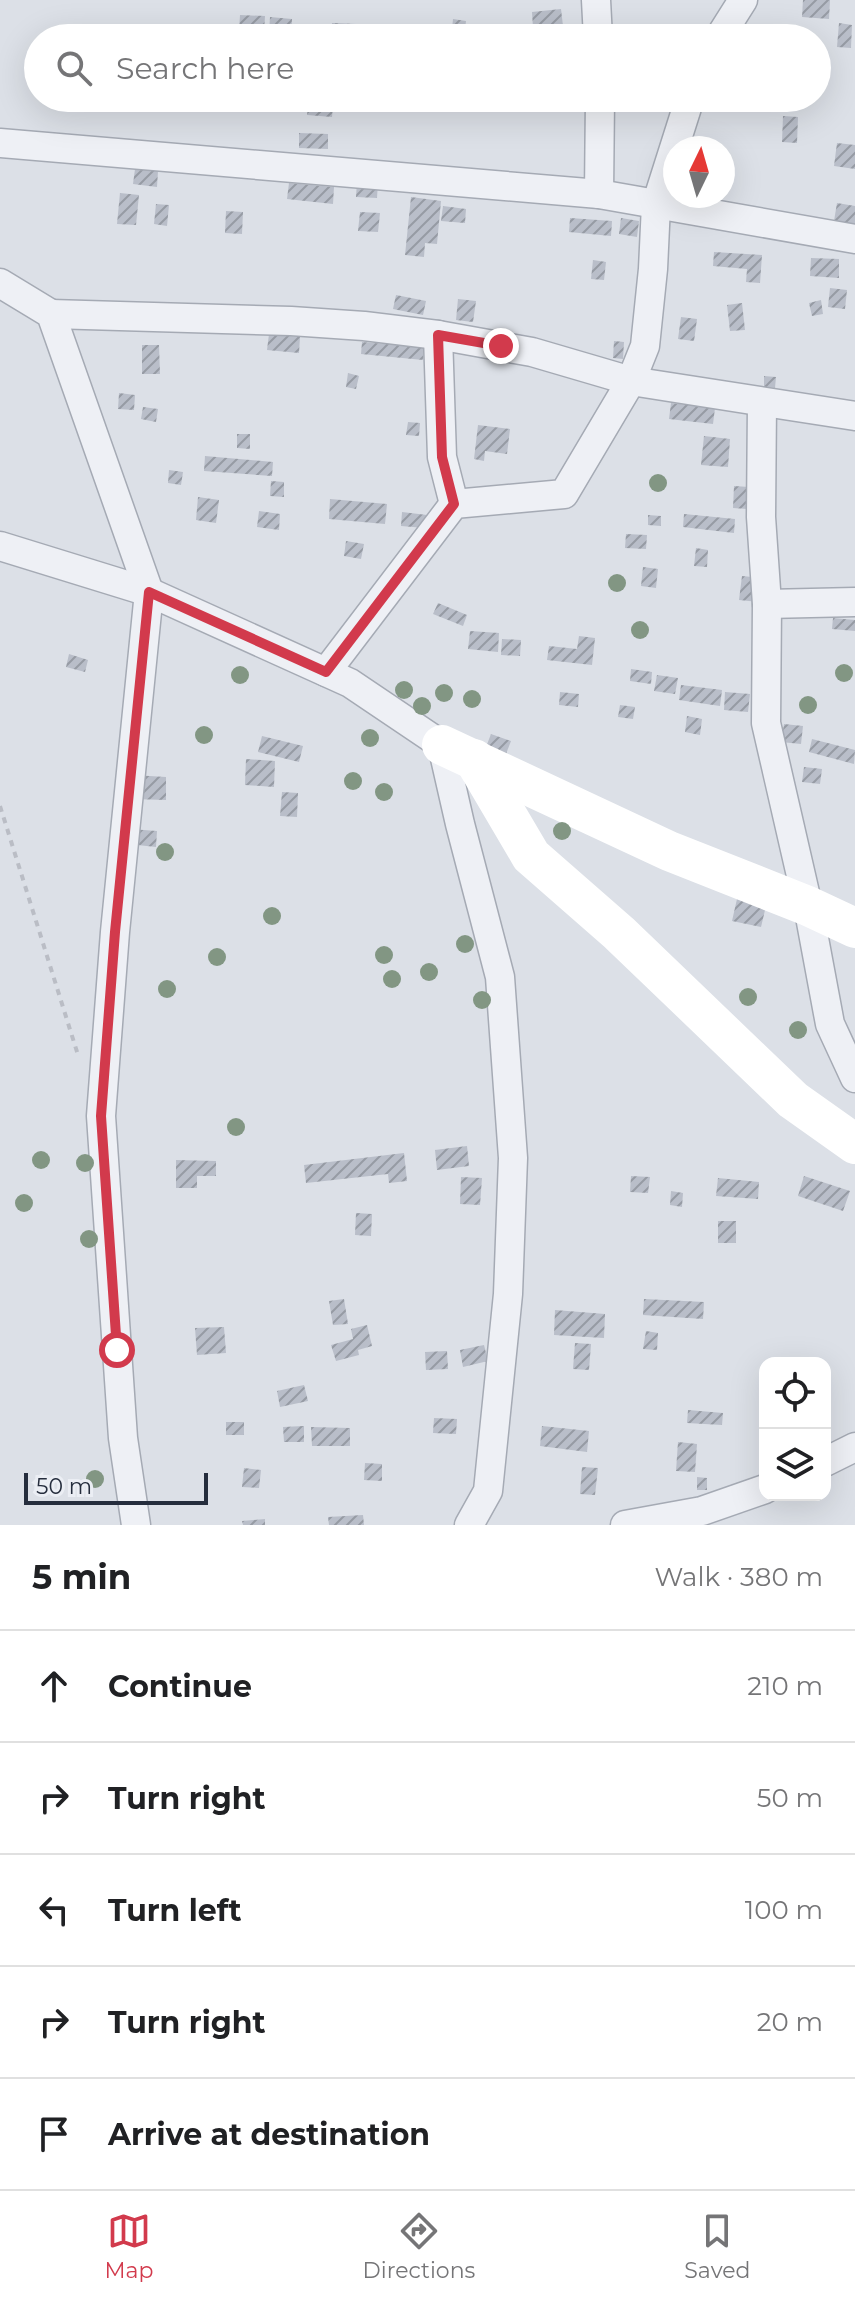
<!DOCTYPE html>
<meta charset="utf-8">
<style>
:root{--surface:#fff;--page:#f6f6f6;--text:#202124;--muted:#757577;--line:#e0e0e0;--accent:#d23a4c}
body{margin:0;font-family:Montserrat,sans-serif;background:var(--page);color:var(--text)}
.controls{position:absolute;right:24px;bottom:24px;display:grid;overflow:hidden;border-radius:16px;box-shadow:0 8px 32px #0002}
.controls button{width:72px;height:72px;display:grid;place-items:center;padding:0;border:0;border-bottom:2px solid var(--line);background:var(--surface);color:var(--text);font:40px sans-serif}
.compass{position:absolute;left:663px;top:136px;width:72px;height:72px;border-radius:50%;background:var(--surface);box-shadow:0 8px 32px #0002;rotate:5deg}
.scale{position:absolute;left:24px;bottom:20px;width:184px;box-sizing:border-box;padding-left:8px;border:4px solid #252d3d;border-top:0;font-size:22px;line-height:28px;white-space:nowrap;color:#252d3d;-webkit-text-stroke:6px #ebeef4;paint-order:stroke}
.stop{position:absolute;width:24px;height:24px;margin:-18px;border:6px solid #d23a4c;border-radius:50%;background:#fff}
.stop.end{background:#d23a4c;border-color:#fff;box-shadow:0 2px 8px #0008}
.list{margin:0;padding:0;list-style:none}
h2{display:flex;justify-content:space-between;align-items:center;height:104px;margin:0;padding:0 32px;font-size:34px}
h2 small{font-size:26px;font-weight:400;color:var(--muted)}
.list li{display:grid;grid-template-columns:52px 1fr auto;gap:24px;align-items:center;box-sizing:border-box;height:112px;padding:0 32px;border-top:2px solid var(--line)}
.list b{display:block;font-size:30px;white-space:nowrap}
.list em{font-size:26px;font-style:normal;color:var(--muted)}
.icon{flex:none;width:44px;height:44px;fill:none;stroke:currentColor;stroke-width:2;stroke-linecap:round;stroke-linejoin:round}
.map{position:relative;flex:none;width:855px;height:1525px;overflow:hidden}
.search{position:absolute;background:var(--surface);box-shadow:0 8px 32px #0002;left:24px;right:24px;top:24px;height:88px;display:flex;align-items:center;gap:20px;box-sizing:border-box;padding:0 28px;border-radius:44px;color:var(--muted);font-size:30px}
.sheet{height:664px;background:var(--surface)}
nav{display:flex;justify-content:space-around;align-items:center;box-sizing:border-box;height:112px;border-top:2px solid var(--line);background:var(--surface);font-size:22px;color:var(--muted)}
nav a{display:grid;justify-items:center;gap:4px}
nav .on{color:var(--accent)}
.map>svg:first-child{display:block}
.building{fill:url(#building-hatch)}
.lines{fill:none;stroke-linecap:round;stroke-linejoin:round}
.street-casing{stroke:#a5aab4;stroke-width:31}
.path{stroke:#babdc5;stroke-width:4;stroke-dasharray:6 6;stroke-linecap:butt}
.street{stroke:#eef0f5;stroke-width:28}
.secondary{stroke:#fff;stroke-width:40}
.tree{fill:#829683}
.route{stroke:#d23a4c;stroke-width:10}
</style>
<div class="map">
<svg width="855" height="1525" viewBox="0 0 855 1525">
<defs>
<pattern id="building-hatch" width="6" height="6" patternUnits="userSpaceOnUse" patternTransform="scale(2)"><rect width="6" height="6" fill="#b9bec9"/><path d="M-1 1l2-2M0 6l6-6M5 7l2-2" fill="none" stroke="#969ba4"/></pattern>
</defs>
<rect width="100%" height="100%" fill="#dce0e7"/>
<g class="building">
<polygon points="803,0 830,0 829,19 802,17"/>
<polygon points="561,9 563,26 533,28 532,12"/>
<polygon points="240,15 265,16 264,32 239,31"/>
<polygon points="270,17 292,19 291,34 269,32"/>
<polygon points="453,19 466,21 464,38 431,38 432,27 452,29"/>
<polygon points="332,23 356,24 356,38 331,38"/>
<polygon points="839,23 852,25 851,48 837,47"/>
<polygon points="295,25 328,28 327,38 293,38"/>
<polygon points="482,26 521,30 520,38 481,38"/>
<polygon points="309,98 334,98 332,117 307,115"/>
<rect x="454" y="98" width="12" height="9"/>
<polygon points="736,98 787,98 786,111 736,109"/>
<polygon points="783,116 798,117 797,143 782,142"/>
<polygon points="299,133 328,134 328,149 299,148"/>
<polygon points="837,143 855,145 855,169 834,166"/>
<polygon points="135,169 158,171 157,187 133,184"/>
<polygon points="357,180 378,182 377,198 356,197"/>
<polygon points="289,183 334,187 333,204 287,199"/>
<polygon points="120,193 139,195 136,225 117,224"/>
<polygon points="411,197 441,201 437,244 425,243 424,257 405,255"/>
<polygon points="837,203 855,206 855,225 834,221"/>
<polygon points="156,204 169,205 167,226 154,224"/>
<polygon points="443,206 466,209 465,223 441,221"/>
<polygon points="226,211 243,212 242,234 225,233"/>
<polygon points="360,212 380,213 378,232 358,231"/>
<polygon points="570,218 612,221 611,236 569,232"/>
<polygon points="621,218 639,221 637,237 619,234"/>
<polygon points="714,252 762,255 760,283 746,282 747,269 713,266"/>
<polygon points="811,258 839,259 839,278 810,276"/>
<polygon points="593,260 606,262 604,280 591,279"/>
<polygon points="830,288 847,290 845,309 828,307"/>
<polygon points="396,295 426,301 423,315 393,309"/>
<polygon points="458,299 476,301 473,322 456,320"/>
<polygon points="821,300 823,314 812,316 809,303"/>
<polygon points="742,303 745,330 730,331 727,305"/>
<polygon points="681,317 697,319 694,341 678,339"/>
<polygon points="269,334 300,337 299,353 267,350"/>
<polygon points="614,341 624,342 623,359 613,358"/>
<polygon points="362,342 424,347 423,360 361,354"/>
<polygon points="142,345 159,345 160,374 142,374"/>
<polygon points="348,373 359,376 356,389 346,387"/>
<polygon points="764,376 776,377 775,388 764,387"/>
<polygon points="119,393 135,395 134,410 118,409"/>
<polygon points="671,403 715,408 713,424 669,419"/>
<polygon points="143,407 158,409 156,422 141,419"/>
<polygon points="408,422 420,423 419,436 406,435"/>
<polygon points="478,425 510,429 507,454 485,451 484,461 474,459"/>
<polygon points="237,434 250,434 250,449 237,448"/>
<polygon points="704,436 730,439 728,467 701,465"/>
<polygon points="205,456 273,462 272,476 204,471"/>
<polygon points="169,470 183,472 181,485 168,483"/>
<polygon points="271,481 284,482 284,497 270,496"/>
<polygon points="734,486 749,487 747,509 733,508"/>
<polygon points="198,497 219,500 216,523 196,520"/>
<polygon points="330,499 387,504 385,524 329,519"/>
<polygon points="259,511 280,514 279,530 257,527"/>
<polygon points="402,512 427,515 425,528 401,526"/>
<polygon points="684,514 735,519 734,533 683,527"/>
<polygon points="648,515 661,516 661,526 648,525"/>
<polygon points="626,534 647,535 646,549 625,548"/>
<polygon points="346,541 364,544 361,559 344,556"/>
<polygon points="696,548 708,550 707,567 694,566"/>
<polygon points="643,567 658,569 656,588 641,586"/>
<polygon points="742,576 762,578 759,602 739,600"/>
<polygon points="438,603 467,615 463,626 433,614"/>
<polygon points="833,618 855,620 855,631 832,629"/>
<polygon points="470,631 499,633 498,652 468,649"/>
<polygon points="579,636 595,638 592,665 547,660 549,646 577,649"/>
<polygon points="502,639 521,640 520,656 501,655"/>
<polygon points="69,654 88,660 85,672 66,667"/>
<polygon points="631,669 652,672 651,684 630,681"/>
<polygon points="657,675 678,678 675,694 654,691"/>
<polygon points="681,685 722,690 720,706 679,700"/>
<polygon points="560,692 579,694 578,707 559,705"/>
<polygon points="725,692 750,694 748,712 724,710"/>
<polygon points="620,705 635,707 633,719 618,717"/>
<polygon points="687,716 702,719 700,735 685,732"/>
<polygon points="784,724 803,726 801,744 781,742"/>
<polygon points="491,734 511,741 506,754 486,747"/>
<polygon points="262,736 303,746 299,762 258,752"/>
<polygon points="812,739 855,750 854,764 809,752"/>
<polygon points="246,759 275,761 274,787 245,785"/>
<polygon points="804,767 822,769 820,784 802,782"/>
<polygon points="133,775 166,777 166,800 132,799"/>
<polygon points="282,792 298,793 297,817 280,816"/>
<polygon points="130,829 157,831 156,847 128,844"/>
<polygon points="737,899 766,906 761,927 732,921"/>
<polygon points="467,1146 469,1166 437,1170 435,1150"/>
<polygon points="404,1153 407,1181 389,1183 388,1174 306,1183 304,1165"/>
<polygon points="176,1160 216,1161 216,1176 197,1176 197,1188 176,1188"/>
<polygon points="631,1176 650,1177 648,1193 630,1192"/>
<polygon points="804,1176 850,1191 843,1211 798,1196"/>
<polygon points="461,1177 482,1178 480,1205 460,1204"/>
<polygon points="718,1178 759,1182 758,1199 716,1196"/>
<polygon points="671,1191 683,1193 682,1207 670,1205"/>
<polygon points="356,1213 372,1214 371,1236 355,1235"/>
<rect x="718" y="1221" width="18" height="22"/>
<polygon points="344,1299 348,1324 333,1325 329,1301"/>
<polygon points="644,1299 704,1302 703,1319 643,1315"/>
<polygon points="555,1310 605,1314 604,1338 554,1335"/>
<polygon points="367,1325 372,1346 358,1350 359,1355 336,1361 331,1345 353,1339 351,1329"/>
<polygon points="224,1327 226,1353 197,1355 195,1328"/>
<polygon points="646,1331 658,1333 657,1350 643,1349"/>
<polygon points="575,1343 591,1344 589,1370 573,1369"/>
<polygon points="484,1345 488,1361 463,1367 460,1350"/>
<polygon points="447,1351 448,1369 426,1370 425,1352"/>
<polygon points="304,1385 308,1401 280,1407 277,1391"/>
<polygon points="688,1410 723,1413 722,1425 687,1423"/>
<polygon points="434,1418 457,1419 456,1434 433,1433"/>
<rect x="226" y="1422" width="18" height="13"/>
<polygon points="304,1426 304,1442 284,1442 283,1427"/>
<polygon points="542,1426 589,1431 587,1452 540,1446"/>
<polygon points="311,1427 350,1428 350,1446 312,1446"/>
<polygon points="678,1442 697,1444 695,1472 676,1471"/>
<polygon points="365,1463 382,1464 382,1481 364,1480"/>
<polygon points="582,1467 598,1468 595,1495 580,1494"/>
<polygon points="244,1468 261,1470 259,1488 242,1487"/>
<polygon points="697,1477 707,1478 707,1490 697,1490"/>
<polygon points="363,1515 364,1525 329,1525 328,1517"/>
<polygon points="265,1519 265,1525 243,1525 242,1521"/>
</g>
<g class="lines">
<g class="street-casing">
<g id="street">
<polyline points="596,0 598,38"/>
<polyline points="719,38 743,0"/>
<polyline points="0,143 599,194 855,239"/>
<polyline points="599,194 600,98"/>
<polyline points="0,283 51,314 149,592 115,932 101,1116 123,1438 136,1525"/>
<polyline points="51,314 291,321 364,326 438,335 532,352 631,381 855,416"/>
<polyline points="438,335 442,457 454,504"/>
<polyline points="762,403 761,517 767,604 766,723 808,906 830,1024 855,1078"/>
<polyline points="0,546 149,592 350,683 442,745 460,824 500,977 513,1158 508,1294 488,1491 469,1525"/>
<polyline points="767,604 855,602"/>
<polyline points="326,672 454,504 564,494 631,381 645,346 653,269 656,205 690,98"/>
<polyline points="825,1462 855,1447"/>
<polyline points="625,1525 702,1511 765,1489"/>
</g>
</g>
<polyline class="path" points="0,806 78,1055"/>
<use href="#street" class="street"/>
<g class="secondary">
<polyline points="442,745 669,851 808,906 855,928"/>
<polyline points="474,759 531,856 619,933 793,1100 855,1144"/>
</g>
</g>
<g class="tree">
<circle cx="658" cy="483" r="9"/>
<circle cx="617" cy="583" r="9"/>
<circle cx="640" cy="630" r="9"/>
<circle cx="844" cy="673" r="9"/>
<circle cx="240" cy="675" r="9"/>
<circle cx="404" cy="690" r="9"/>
<circle cx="444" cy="693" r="9"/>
<circle cx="472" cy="699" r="9"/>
<circle cx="808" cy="705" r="9"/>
<circle cx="422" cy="706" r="9"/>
<circle cx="204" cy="735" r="9"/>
<circle cx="370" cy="738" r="9"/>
<circle cx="353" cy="781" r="9"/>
<circle cx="384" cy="792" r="9"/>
<circle cx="562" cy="831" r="9"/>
<circle cx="165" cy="852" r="9"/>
<circle cx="272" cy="916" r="9"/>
<circle cx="465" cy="944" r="9"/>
<circle cx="384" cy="955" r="9"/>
<circle cx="217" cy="957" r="9"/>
<circle cx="429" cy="972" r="9"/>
<circle cx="392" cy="979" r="9"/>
<circle cx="167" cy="989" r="9"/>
<circle cx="748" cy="997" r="9"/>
<circle cx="482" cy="1000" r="9"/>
<circle cx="798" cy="1030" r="9"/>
<circle cx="236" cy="1127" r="9"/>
<circle cx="41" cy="1160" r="9"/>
<circle cx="85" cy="1163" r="9"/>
<circle cx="24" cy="1203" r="9"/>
<circle cx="89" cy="1239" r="9"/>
<circle cx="95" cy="1479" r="9"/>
</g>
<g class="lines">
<polyline class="route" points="117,1350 101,1116 115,932 149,592 326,672 454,504 442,457 438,335 501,346"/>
</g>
</svg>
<div class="controls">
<button><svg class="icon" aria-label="locate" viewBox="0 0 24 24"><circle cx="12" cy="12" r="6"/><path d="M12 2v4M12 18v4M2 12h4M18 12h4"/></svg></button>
<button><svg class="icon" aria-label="layers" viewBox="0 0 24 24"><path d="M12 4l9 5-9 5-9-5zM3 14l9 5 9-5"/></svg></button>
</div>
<svg class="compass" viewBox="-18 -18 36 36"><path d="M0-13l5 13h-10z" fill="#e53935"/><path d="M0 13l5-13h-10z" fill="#757577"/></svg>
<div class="scale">50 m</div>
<div class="stop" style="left:117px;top:1350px"></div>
<div class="stop end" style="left:501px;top:346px"></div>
<div class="search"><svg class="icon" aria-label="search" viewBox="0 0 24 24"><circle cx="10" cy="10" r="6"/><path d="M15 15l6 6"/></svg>Search here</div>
</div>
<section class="sheet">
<h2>5 min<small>Walk · 380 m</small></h2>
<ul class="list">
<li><svg class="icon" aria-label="ahead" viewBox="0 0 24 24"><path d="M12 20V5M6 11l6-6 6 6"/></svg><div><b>Continue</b></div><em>210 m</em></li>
<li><svg class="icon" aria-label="right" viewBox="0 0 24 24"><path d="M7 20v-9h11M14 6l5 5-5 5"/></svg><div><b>Turn right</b></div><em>50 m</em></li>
<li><svg class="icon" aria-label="left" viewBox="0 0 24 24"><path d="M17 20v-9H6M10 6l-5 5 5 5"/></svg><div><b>Turn left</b></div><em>100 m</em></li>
<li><svg class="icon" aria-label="right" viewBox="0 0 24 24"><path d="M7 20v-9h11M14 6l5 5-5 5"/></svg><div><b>Turn right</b></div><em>20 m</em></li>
<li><svg class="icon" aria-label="arrive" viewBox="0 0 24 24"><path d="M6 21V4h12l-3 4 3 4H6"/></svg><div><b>Arrive at destination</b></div></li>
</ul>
</section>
<nav>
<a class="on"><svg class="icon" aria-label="map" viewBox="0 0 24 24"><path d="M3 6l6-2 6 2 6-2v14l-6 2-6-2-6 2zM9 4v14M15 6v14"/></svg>Map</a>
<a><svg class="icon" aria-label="directions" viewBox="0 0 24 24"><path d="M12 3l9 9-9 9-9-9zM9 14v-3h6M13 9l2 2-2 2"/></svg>Directions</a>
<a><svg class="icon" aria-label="saved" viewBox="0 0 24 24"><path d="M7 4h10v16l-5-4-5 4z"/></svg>Saved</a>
</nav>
